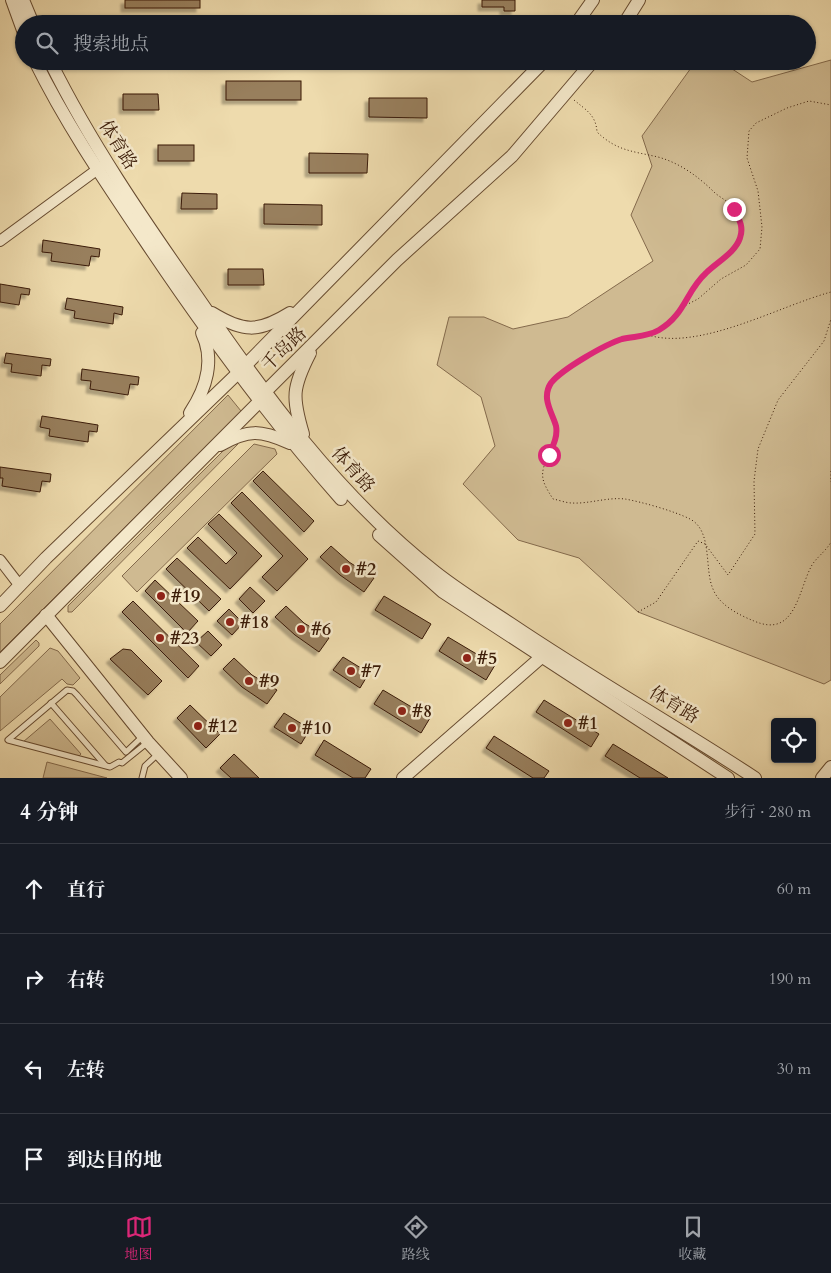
<!DOCTYPE html>
<html lang="zh">
<meta charset="utf-8">
<style>
:root{--surface:#171b24;--page:#20242c;--text:#f1f3f6;--muted:#9ea1a6;--line:#363941;--accent:#db2777}
body{margin:0;font-family:Cardo,"Noto Serif SC",serif;background:var(--page);color:var(--text)}
.controls{position:absolute;right:15px;bottom:15px;display:grid;overflow:hidden;border-radius:5px;box-shadow:0 1px 4px #0004}
.controls button{width:45px;height:45px;display:grid;place-items:center;padding:0;border:0;border-bottom:1px solid var(--line);background:var(--surface);color:var(--text);font:25px sans-serif}
.stop{position:absolute;width:15px;height:15px;margin:-11px;border:4px solid #db2777;border-radius:50%;background:#fff}
.stop.end{background:#db2777;border-color:#fff;box-shadow:0 1px 5px #0008}
.list{margin:0;padding:0;list-style:none}
h2{display:flex;justify-content:space-between;align-items:center;height:65px;margin:0;padding:0 20px;font-size:21px}
h2 small{font-size:16px;font-weight:400;color:var(--muted)}
.list li{display:grid;grid-template-columns:32px 1fr auto;gap:15px;align-items:center;box-sizing:border-box;height:90px;padding:0 20px;border-top:1px solid var(--line)}
.list b{display:block;font-size:19px;white-space:nowrap}
.list em{font-size:16px;font-style:normal;color:var(--muted)}
.icon{flex:none;width:28px;height:28px;fill:none;stroke:currentColor;stroke-width:2;stroke-linecap:round;stroke-linejoin:round}
.map{position:relative;flex:none;width:831px;height:778px;overflow:hidden}
.search{position:absolute;background:var(--surface);box-shadow:0 1px 4px #0004;left:15px;right:15px;top:15px;height:55px;display:flex;align-items:center;gap:12px;box-sizing:border-box;padding:0 18px;border-radius:28px;color:var(--muted);font-size:19px}
.sheet{height:425px;background:var(--surface)}
nav{display:flex;justify-content:space-around;align-items:center;box-sizing:border-box;height:70px;border-top:1px solid var(--line);background:var(--surface);font-size:14px;color:var(--muted)}
nav a{display:grid;justify-items:center;gap:2px}
nav .on{color:var(--accent)}
.map>svg:first-child{display:block}
.green{fill:#cfba91;stroke:#846a4c}
.building{fill:#987f5d;stroke:#3a1b07;filter:url(#shadow)}
.lines{fill:none;stroke-linecap:round;stroke-linejoin:round}
.service-casing{stroke:#674b30;stroke-width:7}
.minor-casing{stroke:#674b30;stroke-width:12}
.tertiary-casing{stroke:#674b30;stroke-width:14}
.path{stroke:#3a1b07;stroke-width:1;stroke-dasharray:1 2.5;stroke-linecap:butt}
.service{stroke:#f4e8ca;stroke-width:5}
.minor{stroke:#f4e8ca;stroke-width:10}
.tertiary{stroke:#f4e8ca;stroke-width:12}
.route{stroke:#db2777;stroke-width:6}
.poi-dot{fill:#8f2418;stroke:#f4e8ca;stroke-width:2}
.labels{text-anchor:middle;dominant-baseline:central;stroke-width:5;stroke-linejoin:round;paint-order:stroke}
.street-label{font-size:18px;fill:#3a1b07;stroke:#f4e8ca}
.poi-label{font-size:18px;font-weight:bold;fill:#3a1b07;stroke:#f4e8ca;text-anchor:start}
</style>
<div class="map">
<svg width="831" height="778" viewBox="0 0 831 778">
<defs>
<filter id="shadow"><feDropShadow dx="-4" dy="4" stdDeviation="1" flood-color="#0004"/></filter>
</defs>
<rect width="100%" height="100%" fill="#eedbad"/>
<filter id="stains"><feTurbulence type="fractalNoise" baseFrequency=".004" numOctaves="4"/><feColorMatrix values="0 0 0 0 .2 0 0 0 0 .09 0 0 0 0 .02 0 0 0 .5 -.17"/></filter>
<radialGradient id="worn" r=".72"><stop offset=".6" stop-color="#630" stop-opacity="0"/><stop offset="1" stop-color="#630" stop-opacity=".3"/></radialGradient>
<g class="green">
<polygon points="831,60 831,680 824,684 638,612 579,558 518,540 463,484 495,446 481,397 437,365 449,317 484,317 513,329 568,317 653,261 631,215 652,166 642,136 696,61 720,61 752,82"/>
<polygon points="228,395 241,411 0,652 0,624"/>
<polygon points="233,444 238,444 72,612 68,612 68,606 225,449"/>
<polygon points="254,444 275,449 277,454 137,592 122,576"/>
<polygon points="36,640 39,643 39,646 0,684 0,675"/>
<polygon points="50,648 58,651 80,678 73,685 67,684 62,679 0,731 0,697"/>
<polygon points="50,719 81,754 78,757 23,742"/>
<polygon points="47,762 107,778 43,778"/>
</g>
<g class="building">
<rect x="125" y="0" width="75" height="8"/>
<polygon points="482,0 515,0 515,11 504,11 504,7 482,7"/>
<rect x="226" y="81" width="75" height="19"/>
<polygon points="123,94 158,94 159,110 123,110"/>
<polygon points="369,98 427,98 427,118 369,117"/>
<rect x="158" y="145" width="36" height="16"/>
<polygon points="309,153 368,154 367,173 309,173"/>
<polygon points="182,193 217,194 217,209 181,209"/>
<polygon points="264,204 322,205 322,225 264,224"/>
<polygon points="43,240 100,249 99,257 91,256 89,266 51,261 52,253 42,252"/>
<polygon points="228,269 263,269 264,285 228,285"/>
<polygon points="0,284 30,289 29,295 21,294 19,305 0,302"/>
<polygon points="67,298 123,307 122,315 114,313 113,324 74,318 75,311 65,309"/>
<polygon points="6,353 51,359 50,366 42,365 41,376 11,372 12,364 4,363"/>
<polygon points="82,369 139,377 138,385 130,384 128,395 90,389 91,381 81,380"/>
<polygon points="42,416 98,425 97,432 89,431 88,442 49,436 50,429 40,427"/>
<polygon points="0,467 51,474 50,482 42,481 40,492 2,486 3,478 0,478"/>
<polygon points="263,471 314,521 304,532 253,481"/>
<polygon points="242,492 308,559 277,591 262,577 283,556 231,503"/>
<polygon points="219,514 262,556 230,589 187,548 198,537 226,564 237,553 208,524"/>
<polygon points="331,546 349,562 374,578 364,592 340,575 320,557"/>
<polygon points="177,558 221,599 209,611 166,569"/>
<polygon points="155,580 198,621 187,633 145,591"/>
<polygon points="250,587 265,601 253,613 239,599"/>
<polygon points="384,596 431,624 422,639 375,610"/>
<polygon points="133,601 199,666 188,678 122,612"/>
<polygon points="286,606 304,623 329,638 319,652 295,635 275,617"/>
<polygon points="229,609 243,623 232,635 217,621"/>
<polygon points="208,631 222,645 211,656 196,642"/>
<polygon points="448,637 495,665 486,680 439,651"/>
<polygon points="123,649 131,650 162,681 148,695 110,659"/>
<polygon points="343,657 369,673 360,688 333,670"/>
<polygon points="234,658 252,675 277,690 267,704 242,687 223,669"/>
<polygon points="383,690 430,718 421,733 374,704"/>
<polygon points="544,700 599,734 591,747 536,712"/>
<polygon points="190,705 220,734 206,748 177,718"/>
<polygon points="284,713 310,729 301,744 274,727"/>
<polygon points="494,736 549,771 544,778 533,778 486,748"/>
<polygon points="324,740 371,769 365,778 353,778 315,755"/>
<polygon points="613,744 668,778 640,778 605,756"/>
<polygon points="234,754 259,778 231,778 220,768"/>
</g>
<g class="lines">
<g class="service-casing">
<g id="service">
<polyline points="51,703 105,765"/>
<polyline points="143,736 126,752 77,695 73,691 67,690 8,740 110,767 119,762 122,763 148,742"/>
<polyline points="142,778 145,766 159,753"/>
</g>
</g>
<g class="minor-casing">
<g id="minor">
<polyline points="0,241 102,166"/>
<polyline points="0,560 20,586"/>
</g>
</g>
<g class="tertiary-casing">
<g id="tertiary">
<polyline points="12,0 24,33"/>
<polyline points="23,0 33,24"/>
<polyline points="576,24 593,0"/>
<polyline points="624,24 639,0"/>
<path d="M35,61C66,124 105,181 144,239C205,330 268,417 341,499"/>
<path d="M50,61C90,142 142,218 194,292C264,394 337,495 435,572C459,591 485,607 511,624C591,678 674,725 755,778"/>
<path d="M212,313C243,332 258,333 290,313"/>
<path d="M190,413C206,389 215,360 202,333"/>
<path d="M303,434C292,397 292,388 310,353"/>
<path d="M220,445C249,429 260,430 290,443"/>
<polyline points="379,535 443,592 728,778"/>
<polyline points="0,606 46,558 237,374 544,61"/>
<polyline points="46,615 148,742 181,778"/>
<polyline points="0,662 259,402 265,392 397,260 512,156 593,61"/>
<polyline points="403,778 546,653"/>
<polyline points="822,778 831,767"/>
</g>
</g>
<g class="path">
<path d="M574,100C586,110 596,115 597,132C617,151 632,151 658,157C680,163 699,177 715,193C721,198 731,203 735,210C740,219 744,229 740,239C734,254 717,262 705,273C686,292 685,316 659,331C647,337 634,336 622,339C605,344 562,369 551,383C538,402 559,421 555,441C555,445 551,450 549,454C539,475 541,480 553,499C559,500 566,503 572,503C589,504 607,497 625,499C642,502 674,511 690,519C713,531 704,569 713,589C719,605 739,615 754,621C796,639 798,590 812,565C817,557 826,551 831,542"/>
<polyline points="686,305 698,299 721,279 746,265 760,249 762,227 758,191 747,158 749,131 756,123 787,108 809,101 831,105"/>
<path d="M648,335C700,351 779,306 831,292"/>
<polyline points="831,471 831,482"/>
<polyline points="638,612 656,602 698,541 705,544 728,575 755,534 754,481 758,449 778,400 824,341 831,319"/>
</g>
<use href="#service" class="service"/>
<use href="#minor" class="minor"/>
<use href="#tertiary" class="tertiary"/>
</g>
<g class="lines">
<path class="route" d="M549,455C553,446 558,436 556,426C552,412 541,398 551,383C562,369 606,344 622,339C635,336 647,337 659,330C685,315 686,291 706,273C717,262 735,253 740,238C744,227 739,219 734,209"/>
</g>
<g class="poi-dot">
<circle cx="346" cy="569" r="5"/>
<circle cx="161" cy="596" r="5"/>
<circle cx="230" cy="622" r="5"/>
<circle cx="301" cy="629" r="5"/>
<circle cx="160" cy="638" r="5"/>
<circle cx="467" cy="658" r="5"/>
<circle cx="351" cy="671" r="5"/>
<circle cx="249" cy="681" r="5"/>
<circle cx="402" cy="711" r="5"/>
<circle cx="568" cy="723" r="5"/>
<circle cx="198" cy="726" r="5"/>
<circle cx="292" cy="728" r="5"/>
</g>
<g class="labels">
<g class="street-label">
<text transform="translate(118 145) rotate(58)">体育路</text>
<text transform="translate(284 349) rotate(-44)">千岛路</text>
<text transform="translate(353 470) rotate(48)">体育路</text>
<text transform="translate(674 705) rotate(31)">体育路</text>
</g>
<g class="poi-label">
<text x="356" y="569">#2</text>
<text x="171" y="596">#19</text>
<text x="240" y="622">#18</text>
<text x="311" y="629">#6</text>
<text x="170" y="638">#23</text>
<text x="477" y="658">#5</text>
<text x="361" y="671">#7</text>
<text x="259" y="681">#9</text>
<text x="412" y="711">#8</text>
<text x="578" y="723">#1</text>
<text x="208" y="726">#12</text>
<text x="302" y="728">#10</text>
</g>
</g>
<rect width="100%" height="100%" filter="url(#stains)"/>
<rect width="100%" height="100%" fill="url(#worn)"/>
</svg>
<div class="controls">
<button><svg class="icon" aria-label="locate" viewBox="0 0 24 24"><circle cx="12" cy="12" r="6"/><path d="M12 2v4M12 18v4M2 12h4M18 12h4"/></svg></button>
</div>
<div class="stop" style="left:549px;top:455px"></div>
<div class="stop end" style="left:734px;top:209px"></div>
<div class="search"><svg class="icon" aria-label="search" viewBox="0 0 24 24"><circle cx="10" cy="10" r="6"/><path d="M15 15l6 6"/></svg>搜索地点</div>
</div>
<section class="sheet">
<h2>4 分钟<small>步行 · 280 m</small></h2>
<ul class="list">
<li><svg class="icon" aria-label="ahead" viewBox="0 0 24 24"><path d="M12 20V5M6 11l6-6 6 6"/></svg><div><b>直行</b></div><em>60 m</em></li>
<li><svg class="icon" aria-label="right" viewBox="0 0 24 24"><path d="M7 20v-9h11M14 6l5 5-5 5"/></svg><div><b>右转</b></div><em>190 m</em></li>
<li><svg class="icon" aria-label="left" viewBox="0 0 24 24"><path d="M17 20v-9H6M10 6l-5 5 5 5"/></svg><div><b>左转</b></div><em>30 m</em></li>
<li><svg class="icon" aria-label="arrive" viewBox="0 0 24 24"><path d="M6 21V4h12l-3 4 3 4H6"/></svg><div><b>到达目的地</b></div></li>
</ul>
</section>
<nav>
<a class="on"><svg class="icon" aria-label="map" viewBox="0 0 24 24"><path d="M3 6l6-2 6 2 6-2v14l-6 2-6-2-6 2zM9 4v14M15 6v14"/></svg>地图</a>
<a><svg class="icon" aria-label="directions" viewBox="0 0 24 24"><path d="M12 3l9 9-9 9-9-9zM9 14v-3h6M13 9l2 2-2 2"/></svg>路线</a>
<a><svg class="icon" aria-label="saved" viewBox="0 0 24 24"><path d="M7 4h10v16l-5-4-5 4z"/></svg>收藏</a>
</nav>
